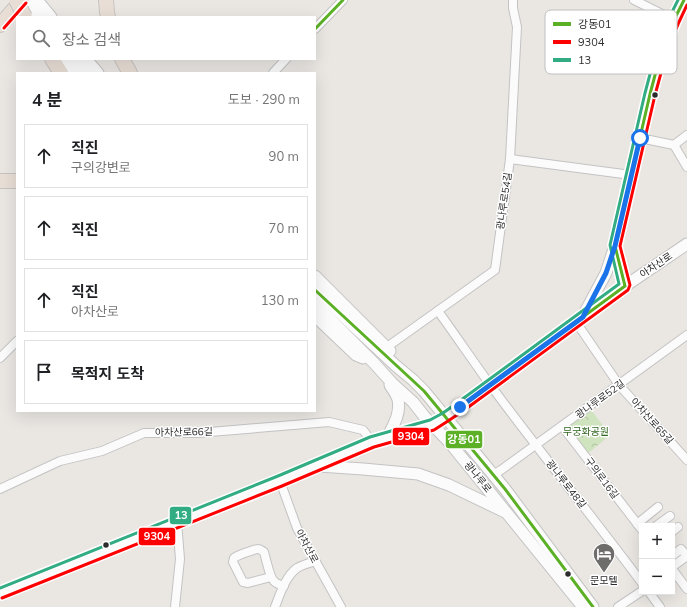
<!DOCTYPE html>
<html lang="ko">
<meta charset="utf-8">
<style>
:root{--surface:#fff;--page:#f2f2f2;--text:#202124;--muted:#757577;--line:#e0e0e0}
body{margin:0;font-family:Mulish,"Noto Sans KR",sans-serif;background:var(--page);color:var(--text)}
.controls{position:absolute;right:12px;bottom:12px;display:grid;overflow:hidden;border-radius:0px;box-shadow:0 4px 16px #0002}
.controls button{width:36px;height:36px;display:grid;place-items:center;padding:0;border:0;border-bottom:1px solid var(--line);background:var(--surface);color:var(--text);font:20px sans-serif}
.stop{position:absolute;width:12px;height:12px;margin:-9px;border:3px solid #1a73e8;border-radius:50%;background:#fff}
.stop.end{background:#1a73e8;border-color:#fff;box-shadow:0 1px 4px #0008}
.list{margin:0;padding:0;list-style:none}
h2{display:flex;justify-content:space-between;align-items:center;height:52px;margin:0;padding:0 16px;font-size:17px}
h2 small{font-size:13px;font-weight:400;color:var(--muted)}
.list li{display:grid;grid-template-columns:26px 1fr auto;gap:12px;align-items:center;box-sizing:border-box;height:64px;margin:0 8px 8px;padding:0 8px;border:1px solid var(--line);border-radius:0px}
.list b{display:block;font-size:15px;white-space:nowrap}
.list p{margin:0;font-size:13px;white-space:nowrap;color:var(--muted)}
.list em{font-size:13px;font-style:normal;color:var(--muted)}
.icon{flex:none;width:22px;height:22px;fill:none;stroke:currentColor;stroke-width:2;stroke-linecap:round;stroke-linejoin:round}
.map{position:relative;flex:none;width:687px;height:607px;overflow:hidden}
.search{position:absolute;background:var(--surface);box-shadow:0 4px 16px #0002;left:16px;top:16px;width:300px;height:44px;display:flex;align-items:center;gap:10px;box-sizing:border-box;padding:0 14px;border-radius:0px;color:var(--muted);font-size:15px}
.panel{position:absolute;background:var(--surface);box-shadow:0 4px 16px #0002;left:16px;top:72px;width:300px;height:340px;border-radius:0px}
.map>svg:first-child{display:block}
.park{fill:url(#park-crowns)}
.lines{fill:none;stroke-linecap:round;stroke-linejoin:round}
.street-casing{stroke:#c4c3c3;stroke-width:10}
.secondary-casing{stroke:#c4c3c3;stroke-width:13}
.highway-casing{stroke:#c6c4c2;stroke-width:16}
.street{stroke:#fcfbfb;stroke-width:8}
.secondary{stroke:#fcfbfb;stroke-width:11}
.highway{stroke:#e8ded6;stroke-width:14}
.highway-bridge-casing{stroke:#c6c4c2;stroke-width:16;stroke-linecap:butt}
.highway-bridge{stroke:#e8ded6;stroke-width:14}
.bus-1-casing{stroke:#fff;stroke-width:6}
.bus-2-casing{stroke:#fff;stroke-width:6}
.bus-3-casing{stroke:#fff;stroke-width:6}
.bus-1{stroke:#5bb025;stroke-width:3}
.bus-2{stroke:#f00;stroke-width:3}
.bus-3{stroke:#32ac83;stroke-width:3}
.route{stroke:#1a73e8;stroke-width:5}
.bus-dot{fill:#2c2c2c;stroke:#fff;stroke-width:1.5}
.labels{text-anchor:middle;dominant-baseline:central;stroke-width:3;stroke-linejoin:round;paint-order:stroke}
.street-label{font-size:10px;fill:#2c2c2c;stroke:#fff}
.park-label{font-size:10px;fill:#31661f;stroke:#fff}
.poi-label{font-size:10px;fill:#2c2c2c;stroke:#fff}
.key{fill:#fff;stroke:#c0c0c0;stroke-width:1}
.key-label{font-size:11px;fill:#2c2c2c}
.line-badge{stroke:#fff;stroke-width:1.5}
.badge-label{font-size:11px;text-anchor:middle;font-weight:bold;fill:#fff}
</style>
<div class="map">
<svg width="687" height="607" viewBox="0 0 687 607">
<defs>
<pattern id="park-crowns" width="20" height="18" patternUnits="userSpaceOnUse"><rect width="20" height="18" fill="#cfe3be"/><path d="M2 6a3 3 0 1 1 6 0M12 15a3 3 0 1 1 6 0" fill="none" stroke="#b2c3a3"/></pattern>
</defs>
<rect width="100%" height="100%" fill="#eae7e3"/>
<polygon class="park" points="589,407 610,435 585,456 562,426"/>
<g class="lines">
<g class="street-casing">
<g id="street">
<polyline points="634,0 674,20"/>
<polyline points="315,29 343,0"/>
<polyline points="273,73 286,59"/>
<polyline points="640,138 674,145 687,167"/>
<polyline points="674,145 687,135"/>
<polyline points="510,159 631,175"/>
<path d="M438,311C456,336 473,361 491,386C540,452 592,516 642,583"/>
<polyline points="576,322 619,385 687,460"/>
<polyline points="387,347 495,270 510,159 517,27 513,8 513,0"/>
<polyline points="0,358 17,341"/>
<polyline points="562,426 642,530"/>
<polyline points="493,475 501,470 687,335"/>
<polyline points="280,481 297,528 341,607"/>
<polyline points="0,489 60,461 102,451 144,433 198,433 329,422 363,430 372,442"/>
<polyline points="637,524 658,507"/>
<polyline points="656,526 670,516"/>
<polyline points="672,532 678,527"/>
<polyline points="672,556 681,549 687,556"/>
<polyline points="672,567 687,556"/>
<polyline points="672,569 687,589"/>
<path d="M271,577L248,583L243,582L233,562C234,561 233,559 234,558C235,556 255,549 258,549C261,549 262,551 264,552C266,559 270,579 275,582C277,584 281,585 284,586"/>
<polyline points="649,592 660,607"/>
<polyline points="175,607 180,559 177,522"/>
<path d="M275,607C280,594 285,577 297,568C302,565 310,563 315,561"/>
<polyline points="618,607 642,591"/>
</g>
</g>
<g class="secondary-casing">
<g id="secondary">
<polyline points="37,0 51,17"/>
<polyline points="26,1 38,17"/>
<polyline points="62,59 73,73"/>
<polyline points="73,59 85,73"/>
<polyline points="86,59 98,73"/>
<polyline points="615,246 625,286"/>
<polyline points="315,276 390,351"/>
<polyline points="315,290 395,365 413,380 424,391 505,489 593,607"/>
<polyline points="315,304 374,363 392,383 413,402 424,416 450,443 583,607"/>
<polyline points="584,314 606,273 615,246 650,94 662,49 674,20 684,0"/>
<polyline points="315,316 356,355 363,358"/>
<path d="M387,438C393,426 401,414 398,399C396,394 393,389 390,385"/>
<polyline points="319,466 363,469 418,474 449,485 505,512"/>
<polyline points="0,593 177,522 280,481 314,466 372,442 432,425 446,417 460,407 625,286 687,244"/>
</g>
</g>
<g class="highway-casing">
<g id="highway">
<polyline points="106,0 107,12 108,17"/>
<polyline points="0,25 22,0"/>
<polyline points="52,59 61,73"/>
<polyline points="122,59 130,73"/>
<polyline points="0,181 17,181"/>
</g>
</g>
<use href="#street" class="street"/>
<use href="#secondary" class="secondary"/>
<use href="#highway" class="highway"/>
<g class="highway-bridge-casing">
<polyline id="highway-bridge" points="16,0 25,17"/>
</g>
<use href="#highway-bridge" class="highway-bridge"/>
<g class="bus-1-casing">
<g id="bus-1">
<polyline points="315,29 343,0"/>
<polyline points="315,290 424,391 505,489 593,607"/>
<polyline points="460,407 625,286 615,246 650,94 662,49 674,20 684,0"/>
</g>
</g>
<g class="bus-2-casing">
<g id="bus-2">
<polyline points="4,28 26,3"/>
<polyline points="2,598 282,486 374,447 434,430 448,421 463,411 628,290 630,285 620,246 655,95 667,51 679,22 687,5"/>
</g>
</g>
<g class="bus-3-casing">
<polyline id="bus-3" points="0,588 278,476 370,437 430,420 443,413 457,403 619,284 610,245 645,93 657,48 669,18 678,0"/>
</g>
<use href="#bus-1" class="bus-1"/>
<use href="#bus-2" class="bus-2"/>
<use href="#bus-3" class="bus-3"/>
</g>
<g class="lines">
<polyline class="route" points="460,407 583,317 606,273 615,246 640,138"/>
</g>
<defs>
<g id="hotel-pin" transform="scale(1.15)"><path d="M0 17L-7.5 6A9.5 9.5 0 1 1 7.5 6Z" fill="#6e6d6c" stroke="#fff"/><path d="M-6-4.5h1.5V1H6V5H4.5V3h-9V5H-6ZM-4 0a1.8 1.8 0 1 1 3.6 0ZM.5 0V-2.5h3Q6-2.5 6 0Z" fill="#fff"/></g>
</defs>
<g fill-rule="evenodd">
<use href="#hotel-pin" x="604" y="554"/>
</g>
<g class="bus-dot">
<circle cx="655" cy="95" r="3.5"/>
<circle cx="106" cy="545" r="3.5"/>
<circle cx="568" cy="574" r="3.5"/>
</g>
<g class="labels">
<g class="street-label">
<text transform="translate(504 201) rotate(-82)">광나루로54길</text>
<text transform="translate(656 265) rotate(-34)">아차산로</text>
<text transform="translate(600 399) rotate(-36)">광나루로52길</text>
<text transform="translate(652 421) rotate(48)">아차산로65길</text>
<text transform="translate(184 432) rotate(-1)">아차산로66길</text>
<text transform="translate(478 477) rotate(51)">광나루로</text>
<text transform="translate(602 478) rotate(53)">구의로16길</text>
<text transform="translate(566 484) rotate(52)">광나루로48길</text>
<text transform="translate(307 546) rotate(62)">아차산로</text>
</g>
<g class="park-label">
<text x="586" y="431">무궁화공원</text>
</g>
<g class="poi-label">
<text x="604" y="580">문모텔</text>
</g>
</g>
<rect x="545" y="10" width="132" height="64" rx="6" class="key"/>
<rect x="553" y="22" width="18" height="4" fill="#5bb025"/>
<rect x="553" y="40" width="18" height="4" fill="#f00"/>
<rect x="553" y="58" width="18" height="4" fill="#32ac83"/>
<g class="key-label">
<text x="578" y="28">강동01</text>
<text x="578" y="46">9304</text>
<text x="578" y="64">13</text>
</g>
<g class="line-badge">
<rect x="392" y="427" width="38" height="19" rx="4" fill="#f00"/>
<rect x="445" y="430" width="38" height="19" rx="4" fill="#5bb025"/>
<rect x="169" y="506" width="23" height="19" rx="4" fill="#32ac83"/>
<rect x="138" y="527" width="38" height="19" rx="4" fill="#f00"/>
</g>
<g class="badge-label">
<text x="411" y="440">9304</text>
<text x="464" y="443">강동01</text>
<text x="181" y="519">13</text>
<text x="157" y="540">9304</text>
</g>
</svg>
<div class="controls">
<button>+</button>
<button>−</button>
</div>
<div class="stop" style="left:640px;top:138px"></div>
<div class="stop end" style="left:460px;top:407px"></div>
<div class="search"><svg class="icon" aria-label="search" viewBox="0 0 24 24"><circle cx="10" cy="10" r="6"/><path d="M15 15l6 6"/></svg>장소 검색</div>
<section class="panel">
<h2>4 분<small>도보 · 290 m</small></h2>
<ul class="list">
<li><svg class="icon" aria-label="ahead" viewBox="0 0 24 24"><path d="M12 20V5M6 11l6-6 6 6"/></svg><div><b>직진</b><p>구의강변로</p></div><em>90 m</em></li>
<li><svg class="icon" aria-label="ahead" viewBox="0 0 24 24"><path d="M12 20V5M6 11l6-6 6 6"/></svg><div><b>직진</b></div><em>70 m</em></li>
<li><svg class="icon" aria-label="ahead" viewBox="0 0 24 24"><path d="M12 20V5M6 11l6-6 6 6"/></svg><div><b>직진</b><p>아차산로</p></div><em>130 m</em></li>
<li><svg class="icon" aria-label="arrive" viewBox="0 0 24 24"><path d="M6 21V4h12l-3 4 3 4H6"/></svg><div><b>목적지 도착</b></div></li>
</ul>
</section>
</div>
